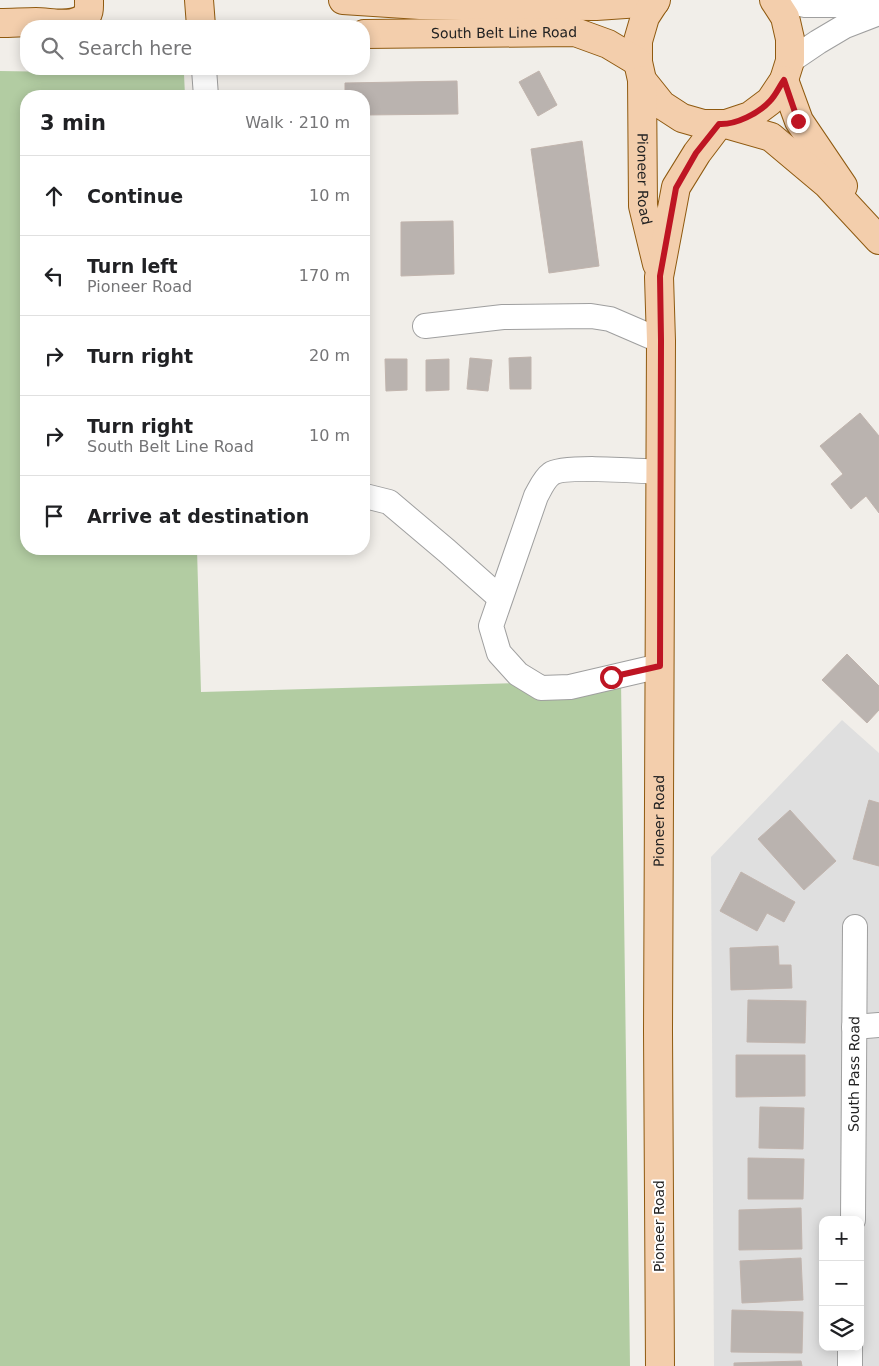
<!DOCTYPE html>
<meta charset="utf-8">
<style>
:root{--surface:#fff;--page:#f6f6f6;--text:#202124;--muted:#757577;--line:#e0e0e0}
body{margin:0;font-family:"DejaVu Sans",sans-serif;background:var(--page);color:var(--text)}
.controls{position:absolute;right:15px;bottom:15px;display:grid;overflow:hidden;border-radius:10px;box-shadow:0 2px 12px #0003}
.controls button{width:45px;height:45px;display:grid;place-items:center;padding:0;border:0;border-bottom:1px solid var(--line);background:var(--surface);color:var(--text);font:25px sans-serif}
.stop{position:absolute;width:15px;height:15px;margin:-11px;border:4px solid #be1523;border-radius:50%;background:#fff}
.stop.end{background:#be1523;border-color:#fff;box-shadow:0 1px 5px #0008}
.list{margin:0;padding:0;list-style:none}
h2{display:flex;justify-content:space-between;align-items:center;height:65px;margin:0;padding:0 20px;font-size:21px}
h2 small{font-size:16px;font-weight:400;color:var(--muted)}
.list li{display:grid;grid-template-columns:32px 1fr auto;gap:15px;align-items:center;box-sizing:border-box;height:80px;padding:0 20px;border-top:1px solid var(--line)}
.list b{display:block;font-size:19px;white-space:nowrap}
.list p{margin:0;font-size:16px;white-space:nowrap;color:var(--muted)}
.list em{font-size:16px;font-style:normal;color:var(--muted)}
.icon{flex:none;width:28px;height:28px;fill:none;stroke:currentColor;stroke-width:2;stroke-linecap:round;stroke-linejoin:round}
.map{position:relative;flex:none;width:879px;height:1366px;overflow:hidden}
.search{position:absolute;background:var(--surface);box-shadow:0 2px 12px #0003;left:20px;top:20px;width:350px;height:55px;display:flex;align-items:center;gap:12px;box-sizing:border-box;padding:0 18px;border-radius:20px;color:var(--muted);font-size:19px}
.panel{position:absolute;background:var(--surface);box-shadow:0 2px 12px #0003;left:20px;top:90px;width:350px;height:465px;border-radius:20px}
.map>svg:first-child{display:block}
.residential{fill:#dfdfdf;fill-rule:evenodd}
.forest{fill:#b2cca2}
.building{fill:#bab3af;stroke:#c1b4ad}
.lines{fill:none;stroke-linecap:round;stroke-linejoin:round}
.minor-casing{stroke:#9f9f9f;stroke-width:26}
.major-casing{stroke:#8f5a10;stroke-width:30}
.minor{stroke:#fff;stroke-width:24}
.major{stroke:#f3ceac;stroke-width:28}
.route{stroke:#be1523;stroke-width:6}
.labels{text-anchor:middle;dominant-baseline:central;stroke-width:4;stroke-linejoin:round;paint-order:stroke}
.street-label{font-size:14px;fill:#222;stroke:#fff}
</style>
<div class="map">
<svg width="879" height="1366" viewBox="0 0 879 1366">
<rect width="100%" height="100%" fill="#f1eee9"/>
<path class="residential" d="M842,720L879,753V1366H714L711,857ZM823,1220H860V1347H823Z"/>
<polygon class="forest" points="0,71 184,74 185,96 26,96 26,549 197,549 201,692 621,680 630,1366 0,1366"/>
<g class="building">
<polygon points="539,71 557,105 538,116 519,82"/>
<polygon points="457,81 458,114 364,115 364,96 345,96 345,83"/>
<polygon points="582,141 599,266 549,273 531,149"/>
<polygon points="453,221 454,274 401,276 401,222"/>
<polygon points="531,357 531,389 510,389 509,358"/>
<polygon points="470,358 492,360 488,391 467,389"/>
<polygon points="385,359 407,359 407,390 386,391"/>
<polygon points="449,359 449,390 426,391 426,360"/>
<polygon points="860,413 879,436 879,513 866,496 851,509 831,484 843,474 820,446"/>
<polygon points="847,654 879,686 879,710 867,723 822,680"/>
<polygon points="869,800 879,803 879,866 853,859"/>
<polygon points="790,810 836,861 804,890 758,839"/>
<polygon points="741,872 795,902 784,922 767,913 757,931 720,911"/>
<polygon points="778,946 779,965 791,965 792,988 731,990 730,948"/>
<polygon points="748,1000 806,1001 805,1043 747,1042"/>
<polygon points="736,1055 805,1055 805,1096 736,1097"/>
<polygon points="760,1107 804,1108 803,1149 759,1148"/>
<polygon points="748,1158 804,1159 803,1199 748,1199"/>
<polygon points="801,1208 802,1249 739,1250 739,1210"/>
<polygon points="801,1258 803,1300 742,1303 740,1261"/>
<polygon points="732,1310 803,1312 802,1353 731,1352"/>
<polygon points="801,1361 802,1366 734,1366 734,1363"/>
</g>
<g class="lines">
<g class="minor-casing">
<g id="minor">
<polyline points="780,0 805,5 879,5"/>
<polyline points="790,61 818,42 845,26 879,13"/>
<polyline points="204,69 206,96"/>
<polyline points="425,326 503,317 591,316 610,319 661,341"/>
<polyline points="365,496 389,502 447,551 500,598"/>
<path d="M660,666L570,687L541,688L518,674L499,653L491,626L536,496C540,489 544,479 551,474C563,465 642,471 661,472"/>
<polyline points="854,1027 879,1025"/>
<path id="s1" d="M853,1220L855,927"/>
<polyline points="850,1366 850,1347"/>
</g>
</g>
<g class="major-casing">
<g id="major">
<polyline points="199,0 201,26"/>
<polyline points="343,0 420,5 596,6 655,2"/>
<polyline points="656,0 645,17 638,41 638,62 642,80 662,105 682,118 703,124 726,124 750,116 770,101 784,80 790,61 790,39 785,17 774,0"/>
<path d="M0,23C12,23 24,22 36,22C51,22 71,28 84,18C90,14 89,7 89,0"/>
<path id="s2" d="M364,34L575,32L608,44L638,62"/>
<path id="s3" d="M642,80L643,206L657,264"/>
<polyline points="784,80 799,121 843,186"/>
<polyline points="726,124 771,137 827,184 879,240"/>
<path id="s4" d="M660,1366L658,1031L661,341L659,277L676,187L697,153L719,124"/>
</g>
</g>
<use href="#minor" class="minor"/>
<use href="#major" class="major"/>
</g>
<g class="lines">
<path class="route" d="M611,677L660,666L661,340L660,276L676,188L696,153L719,124C736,125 759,113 770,101C776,95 779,87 784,80L798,121"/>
</g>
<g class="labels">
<g class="street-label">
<text stroke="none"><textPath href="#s2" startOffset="140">South Belt Line Road</textPath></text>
<text stroke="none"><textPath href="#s3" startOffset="99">Pioneer Road</textPath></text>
<text stroke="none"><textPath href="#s4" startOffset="545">Pioneer Road</textPath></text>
<text stroke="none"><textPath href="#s1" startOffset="146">South Pass Road</textPath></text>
<text transform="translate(659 1226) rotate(-90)">Pioneer Road</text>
</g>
</g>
</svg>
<div class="controls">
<button>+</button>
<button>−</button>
<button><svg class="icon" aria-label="layers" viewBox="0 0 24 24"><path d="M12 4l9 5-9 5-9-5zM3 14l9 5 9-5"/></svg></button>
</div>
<div class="stop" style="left:611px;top:677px"></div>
<div class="stop end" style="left:798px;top:121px"></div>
<div class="search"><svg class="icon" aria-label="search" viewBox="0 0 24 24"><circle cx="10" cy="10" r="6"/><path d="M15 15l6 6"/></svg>Search here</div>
<section class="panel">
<h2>3 min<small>Walk · 210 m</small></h2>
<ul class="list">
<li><svg class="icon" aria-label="ahead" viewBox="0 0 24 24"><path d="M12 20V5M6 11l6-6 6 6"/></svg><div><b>Continue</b></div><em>10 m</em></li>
<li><svg class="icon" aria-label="left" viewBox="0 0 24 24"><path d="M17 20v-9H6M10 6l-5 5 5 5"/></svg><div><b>Turn left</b><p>Pioneer Road</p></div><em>170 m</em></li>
<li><svg class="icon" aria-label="right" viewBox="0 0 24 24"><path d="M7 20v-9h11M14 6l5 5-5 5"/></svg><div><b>Turn right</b></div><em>20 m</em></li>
<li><svg class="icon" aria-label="right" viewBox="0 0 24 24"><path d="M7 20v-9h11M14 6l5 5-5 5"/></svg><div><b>Turn right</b><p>South Belt Line Road</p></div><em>10 m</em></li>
<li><svg class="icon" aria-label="arrive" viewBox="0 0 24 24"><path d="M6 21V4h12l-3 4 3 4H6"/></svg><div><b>Arrive at destination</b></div></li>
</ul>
</section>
</div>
